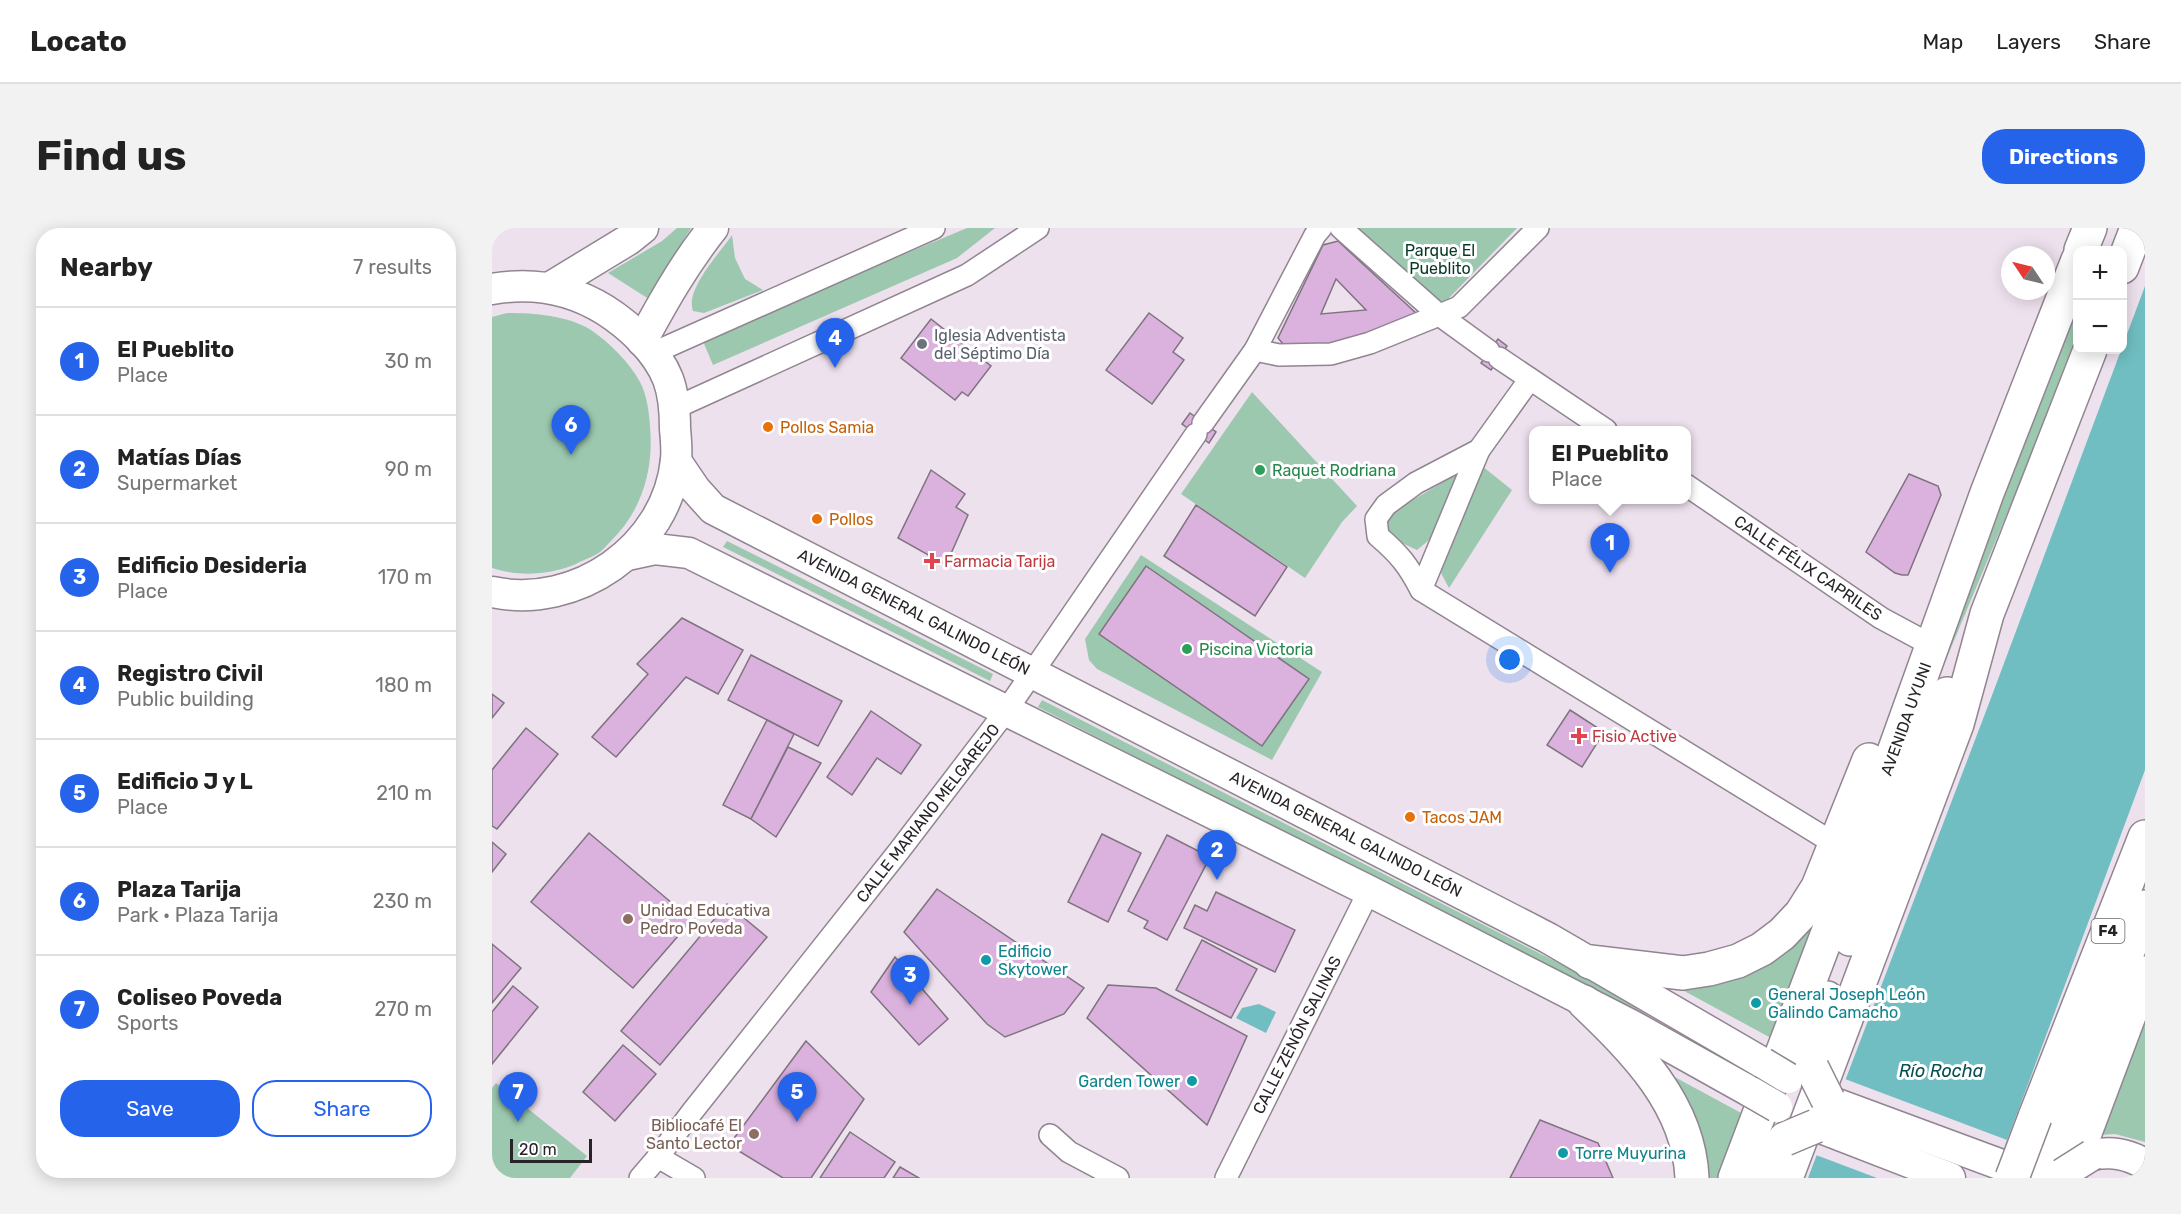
<!DOCTYPE html>
<meta charset="utf-8">
<style>
:root{--surface:#fff;--page:#f2f2f2;--text:#222;--muted:#767676;--line:#e0e0e0;--accent:#2563eb}
body{margin:0;font-family:Rubik,sans-serif;background:var(--page);color:var(--text)}
.controls{position:absolute;right:18px;top:18px;display:grid;overflow:hidden;border-radius:12px;box-shadow:0 3px 15px #0003}
.controls button{width:54px;height:54px;display:grid;place-items:center;padding:0;border:0;border-bottom:2px solid var(--line);background:var(--surface);color:var(--text);font:30px sans-serif}
.compass{position:absolute;left:1509px;top:18px;width:54px;height:54px;border-radius:50%;background:var(--surface);box-shadow:0 3px 15px #0003;rotate:305deg}
.scale{position:absolute;left:18px;bottom:15px;width:82px;box-sizing:border-box;padding-left:6px;border:3px solid #282328;border-top:0;font-size:16px;line-height:21px;white-space:nowrap;color:#282328;-webkit-text-stroke:4px #fff;paint-order:stroke}
.you{position:absolute;left:1018px;top:432px;width:21px;height:21px;margin:-15px;border:4px solid #fff;border-radius:50%;background:#1a73e8;box-shadow:0 0 0 9px #1a73e833}
.badge{display:grid;place-items:center;width:39px;height:39px;border-radius:50%;background:var(--accent);color:#fff;font-size:20px;font-weight:700}
.pin{position:absolute;translate:-50% -50px;filter:drop-shadow(0 2px 3px #0008)}
.pin::after{content:'';position:absolute;top:32px;width:21px;height:18px;background:inherit;clip-path:polygon(0 0,100% 0,50% 100%)}
.popup{position:absolute;left:1037px;top:198px;width:162px;height:78px;box-sizing:border-box;display:grid;place-content:center;border-radius:12px;background:var(--surface);filter:drop-shadow(0 2px 4px #0005);font-size:20px;white-space:nowrap;color:var(--muted)}
.popup b{font-size:22px;color:var(--text)}
.popup::after{content:'';position:absolute;left:50%;top:100%;margin-left:-12px;border:12px solid transparent;border-top-color:var(--surface)}
.list{margin:0;padding:0;list-style:none}
h2{display:flex;justify-content:space-between;align-items:center;height:78px;margin:0;padding:0 24px;font-size:26px}
h2 small{font-size:20px;font-weight:400;color:var(--muted)}
.list li{display:grid;grid-template-columns:39px 1fr auto;gap:18px;align-items:center;box-sizing:border-box;height:108px;padding:0 24px;border-top:2px solid var(--line)}
.list b{display:block;font-size:22px;white-space:nowrap}
.list p{margin:0;font-size:20px;white-space:nowrap;color:var(--muted)}
.list em{font-size:20px;font-style:normal;color:var(--muted)}
.actions{display:flex;gap:12px;padding:18px 24px}
.actions a{flex:1;padding:14px 0;border:2px solid var(--accent);border-radius:24px;text-align:center;font-size:21px;color:var(--accent)}
.actions .main{background:var(--accent);color:#fff}
.map{position:relative;flex:none;width:1653px;height:950px;overflow:hidden;border-radius:24px}
header{display:flex;align-items:center;gap:36px;box-sizing:border-box;height:84px;padding:0 30px;background:var(--surface);border-bottom:2px solid var(--line)}
header strong{font-size:28px}
nav{display:flex;gap:33px;margin-inline-start:auto;font-size:21px}
.intro{display:flex;align-items:center;justify-content:space-between;box-sizing:border-box;height:144px;padding:0 36px}
h1{margin:0;font-size:42px}
.button{padding:15px 27px;border-radius:24px;background:var(--accent);color:#fff;font-size:21px;font-weight:700}
main{display:flex;gap:36px;padding:0 36px}
aside{flex:1;background:var(--surface);border-radius:24px;box-shadow:0 3px 15px #0003}
.map>svg:first-child{display:block}
.green{fill:#9bc8af}
.water{fill:#70bec1}
.pier{fill:#eee1ee}
.building{fill:#dbb1dd;stroke:#7e737f;stroke-width:1.5;fill-rule:evenodd}
.lines{fill:none;stroke-linecap:round;stroke-linejoin:round}
.minor-casing{stroke:#918591;stroke-width:24}
.secondary-casing{stroke:#918591;stroke-width:33}
.primary-casing{stroke:#918591;stroke-width:36}
.trunk-casing{stroke:#918591;stroke-width:36}
.minor{stroke:#fff;stroke-width:21}
.secondary{stroke:#fff;stroke-width:30}
.primary{stroke:#fff;stroke-width:33}
.trunk{stroke:#fff;stroke-width:33}
.secondary-bridge-casing{stroke:#918591;stroke-width:33;stroke-linecap:butt}
.primary-bridge-casing{stroke:#918591;stroke-width:36;stroke-linecap:butt}
.trunk-bridge-casing{stroke:#918591;stroke-width:36;stroke-linecap:butt}
.secondary-bridge{stroke:#fff;stroke-width:30}
.primary-bridge{stroke:#fff;stroke-width:33}
.trunk-bridge{stroke:#fff;stroke-width:33}
.worship-dot{fill:#6b7280;stroke:#fff;stroke-width:2}
.food-dot{fill:#e8710a;stroke:#fff;stroke-width:2}
.leisure-dot{fill:#2e9e5b;stroke:#fff;stroke-width:2}
.health-dot{fill:#e0444e;stroke:#fff;stroke-width:2}
.education-dot{fill:#8d6e63;stroke:#fff;stroke-width:2}
.culture-dot{fill:#0f9aa8;stroke:#fff;stroke-width:2}
.labels{text-anchor:middle;dominant-baseline:central;stroke-width:6;stroke-linejoin:round;paint-order:stroke}
.shield{fill:#fff;stroke:#686568;stroke-width:1.5}
.shield-label{font-size:15px;font-weight:bold;fill:#282328}
.park-label{font-size:16px;fill:#053924;stroke:#fff}
.worship-label{font-size:16px;fill:#5b616d;stroke:#fff;text-anchor:start}
.food-label{font-size:16px;fill:#c56008;stroke:#fff;text-anchor:start}
.leisure-label{font-size:16px;fill:#27864d;stroke:#fff;text-anchor:start}
.health-label{font-size:16px;fill:#be3a42;stroke:#fff;text-anchor:start}
.street-label{font-size:16px;fill:#282328;stroke:#fff}
.education-label{font-size:16px;fill:#785e54;stroke:#fff;text-anchor:start}
.culture-label{font-size:16px;fill:#0d838f;stroke:#fff;text-anchor:start}
.water-label{font-size:18px;font-style:italic;fill:#074f52;stroke:#fff}
</style>
<header>
<strong>Locato</strong>
<nav><a>Map</a><a>Layers</a><a>Share</a></nav>
</header>
<div class="intro"><h1>Find us</h1><a class="button">Directions</a></div>
<main>
<aside>
<h2>Nearby<small>7 results</small></h2>
<ul class="list">
<li><span class="badge">1</span><div><b>El Pueblito</b><p>Place</p></div><em>30 m</em></li>
<li><span class="badge">2</span><div><b>Matías Días</b><p>Supermarket</p></div><em>90 m</em></li>
<li><span class="badge">3</span><div><b>Edificio Desideria</b><p>Place</p></div><em>170 m</em></li>
<li><span class="badge">4</span><div><b>Registro Civil</b><p>Public building</p></div><em>180 m</em></li>
<li><span class="badge">5</span><div><b>Edificio J y L</b><p>Place</p></div><em>210 m</em></li>
<li><span class="badge">6</span><div><b>Plaza Tarija</b><p>Park · Plaza Tarija</p></div><em>230 m</em></li>
<li><span class="badge">7</span><div><b>Coliseo Poveda</b><p>Sports</p></div><em>270 m</em></li>
</ul>
<div class="actions"><a class="main">Save</a><a>Share</a></div>
</aside>
<div class="map">
<svg width="1653" height="950" viewBox="0 0 1653 950">
<rect width="100%" height="100%" fill="#eee1ee"/>
<g class="green">
<polygon points="185,0 199,0 173,42 160,73 116,45 170,13"/>
<polygon points="475,0 503,0 465,30 221,137 210,111"/>
<polygon points="861,0 1025,0 956,71 950,73 943,71"/>
<path d="M240,7L243,30L253,51L271,62L212,85L201,83C193,61 228,25 240,7Z"/>
<polygon points="1585,74 1585,106 1534,240 1426,499 1469,370"/>
<path d="M15,85C41,85 75,87 99,102C118,115 137,134 148,154C155,167 157,184 158,198C162,242 150,283 118,314C114,318 110,323 105,326C98,330 91,332 84,336C58,347 27,349 0,340V89Z"/>
<polygon points="760,164 865,278 850,294 813,350 689,266"/>
<polygon points="990,238 1020,262 957,360 949,345 956,317"/>
<polygon points="970,243 937,312 925,322 910,315 894,303 895,291 909,279"/>
<polygon points="235,313 501,446 498,453 231,319"/>
<polygon points="649,327 830,444 780,532 605,441 597,432 593,411"/>
<polygon points="550,472 1088,746 1183,804 546,479"/>
<polygon points="1341,650 1279,810 1172,752 1211,753"/>
<polygon points="1653,785 1653,914 1623,906 1607,907"/>
<polygon points="1166,840 1251,886 1228,950 1208,950"/>
<polygon points="4,855 95,928 78,950 14,950 0,938 0,860"/>
</g>
<g class="water">
<polygon points="1653,58 1653,542 1501,950 1316,950 1499,470"/>
<polygon points="767,776 784,784 774,805 744,790 750,780"/>
</g>
<polygon class="pier" points="1353,851 1515,912 1501,950 1385,950 1324,927"/>
<g class="building">
<path d="M846,13L925,86L882,105L821,120L791,116L786,110L831,17ZM844,51L874,82L829,86Z"/>
<polygon points="657,85 691,110 681,124 692,132 660,176 614,142"/>
<polygon points="439,91 499,138 476,168 470,164 463,172 409,130"/>
<polygon points="1006,111 1015,118 999,142 989,135"/>
<polygon points="698,185 724,204 717,215 690,196"/>
<polygon points="439,242 473,266 464,279 476,287 454,337 406,310"/>
<polygon points="1417,246 1446,258 1449,267 1416,347 1410,347 1403,345 1374,324"/>
<polygon points="704,277 795,339 763,388 672,328"/>
<polygon points="654,338 817,451 770,518 607,406"/>
<polygon points="190,390 251,422 226,466 194,449 124,529 100,509 156,446 145,436"/>
<polygon points="259,427 350,473 326,518 236,472"/>
<polygon points="0,466 12,475 0,490"/>
<polygon points="1078,482 1112,504 1090,539 1055,517"/>
<polygon points="379,483 429,517 409,546 385,530 360,567 335,549"/>
<polygon points="275,492 302,506 259,591 231,577"/>
<polygon points="34,500 66,526 5,601 0,598 0,542"/>
<polygon points="296,519 329,535 284,609 259,591"/>
<polygon points="97,605 200,692 141,760 39,674"/>
<polygon points="610,606 649,625 616,694 576,674"/>
<polygon points="675,607 718,629 675,712 652,700 656,693 636,683"/>
<polygon points="0,614 14,626 0,644"/>
<polygon points="445,661 592,760 572,786 513,809 495,796 412,704"/>
<polygon points="724,664 803,702 783,744 692,700 703,677 715,683"/>
<polygon points="235,676 275,709 168,837 129,803"/>
<polygon points="710,712 765,741 739,790 684,762"/>
<polygon points="0,716 29,740 0,775"/>
<polygon points="403,729 456,791 427,817 379,764"/>
<polygon points="616,757 664,760 755,808 715,897 595,790"/>
<polygon points="21,758 46,779 0,836 0,784"/>
<polygon points="314,813 372,871 319,950 291,950 237,917"/>
<polygon points="131,817 164,846 123,893 91,864"/>
<polygon points="1048,892 1106,915 1121,950 1018,950"/>
<polygon points="358,904 403,934 392,950 328,950"/>
<polygon points="408,939 427,950 401,950"/>
</g>
<g class="lines">
<g class="minor-casing">
<g id="minor">
<polyline points="849,0 946,86 997,123"/>
<polyline points="763,122 787,127 839,126 878,115 967,79 1046,0"/>
<polyline points="161,125 442,0"/>
<polyline points="1007,130 1114,202"/>
<path d="M1038,151L987,222L924,255L894,277L884,291L886,308C908,327 916,337 929,362L1343,616"/>
<polyline points="183,180 475,47 546,0"/>
<polyline points="711,195 763,122 823,7 829,0"/>
<polyline points="1194,257 1389,390 1441,418"/>
<polyline points="929,362 987,222"/>
<polyline points="558,907 577,924 626,950"/>
<polyline points="166,929 202,950"/>
<polyline points="148,950 166,929 200,884 407,623 514,483 704,206"/>
<polyline points="734,950 877,663"/>
</g>
</g>
<g class="secondary-casing">
<g id="secondary">
<polyline points="57,60 136,12 151,0"/>
<path d="M0,61C40,54 79,61 113,82C138,98 165,123 176,151C182,167 183,184 183,201C184,211 185,222 184,232C175,320 84,382 0,364"/>
<path d="M150,113C171,74 193,35 221,0"/>
<polyline points="184,233 203,261 221,281 1056,710 1271,835"/>
<polyline points="135,327 163,321 197,325 877,663 1139,797 1259,864"/>
<polyline points="1337,873 1545,950"/>
<polyline points="1324,898 1458,950"/>
<path d="M1600,927C1620,923 1635,926 1653,936"/>
</g>
</g>
<g class="primary-casing">
<g id="primary">
<polyline points="1589,22 1598,0"/>
<polyline points="1630,39 1645,0"/>
<polyline points="1358,711 1444,488 1455,466"/>
<polyline points="1098,734 1191,745 1217,741 1246,733 1270,721 1290,706 1309,686 1326,659 1377,532"/>
<path d="M1092,774C1142,822 1197,876 1200,950"/>
<path d="M1320,840C1313,816 1327,792 1335,770"/>
<polyline points="1243,950 1360,641 1495,265 1586,32"/>
<polyline points="1269,950 1280,926 1293,911"/>
<polyline points="1294,950 1465,496 1495,386 1598,122"/>
</g>
</g>
<g class="trunk-casing">
<g id="trunk">
<polyline points="1543,889 1653,609"/>
<polyline points="1548,950 1653,679"/>
<polyline points="1576,950 1653,745"/>
</g>
</g>
<use href="#minor" class="minor"/>
<use href="#secondary" class="secondary"/>
<use href="#primary" class="primary"/>
<use href="#trunk" class="trunk"/>
<g class="secondary-bridge-casing">
<g id="secondary-bridge">
<polyline points="1271,835 1296,850"/>
<polyline points="1259,864 1285,879"/>
<polyline points="1570,946 1600,927"/>
</g>
</g>
<g class="primary-bridge-casing">
<g id="primary-bridge">
<polyline points="1320,840 1336,872"/>
<polyline points="1293,911 1324,898"/>
</g>
</g>
<g class="trunk-bridge-casing">
<polyline id="trunk-bridge" points="1520,950 1543,889"/>
</g>
<use href="#secondary-bridge" class="secondary-bridge"/>
<use href="#primary-bridge" class="primary-bridge"/>
<use href="#trunk-bridge" class="trunk-bridge"/>
</g>
<circle class="worship-dot" cx="430" cy="116" r="6"/>
<g class="food-dot">
<circle cx="276" cy="199" r="6"/>
<circle cx="325" cy="291" r="6"/>
<circle cx="918" cy="589" r="6"/>
</g>
<g class="leisure-dot">
<circle cx="768" cy="242" r="6"/>
<circle cx="695" cy="421" r="6"/>
</g>
<g class="health-dot">
<path d="M437 324h6v6h6v6h-6v6h-6v-6h-6v-6h6z"/>
<path d="M1084 499h6v6h6v6h-6v6h-6v-6h-6v-6h6z"/>
</g>
<g class="education-dot">
<circle cx="136" cy="691" r="6"/>
<circle cx="262" cy="906" r="6"/>
</g>
<g class="culture-dot">
<circle cx="494" cy="732" r="6"/>
<circle cx="1264" cy="775" r="6"/>
<circle cx="700" cy="853" r="6"/>
<circle cx="1071" cy="925" r="6"/>
</g>
<g class="labels">
<rect class="shield" x="1599.5" y="691" width="33" height="24" rx="4.5"/>
<g class="shield-label">
<text x="1616" y="703">F4</text>
</g>
<g class="park-label">
<text x="948" y="22">Parque El<tspan x="948" dy="18">Pueblito</tspan></text>
</g>
<g class="worship-label">
<text x="442" y="107">Iglesia Adventista<tspan x="442" dy="18">del Séptimo Día</tspan></text>
</g>
<g class="food-label">
<text x="288" y="199">Pollos Samia</text>
<text x="337" y="291">Pollos</text>
<text x="930" y="589">Tacos JAM</text>
</g>
<g class="leisure-label">
<text x="780" y="242">Raquet Rodriana</text>
<text x="707" y="421">Piscina Victoria</text>
</g>
<g class="health-label">
<text x="452" y="333">Farmacia Tarija</text>
<text x="1100" y="508">Fisio Active</text>
</g>
<g class="street-label">
<text transform="translate(1316 340) rotate(34)">CALLE FÉLIX CAPRILES</text>
<text transform="translate(422 384) rotate(27)">AVENIDA GENERAL GALINDO LEÓN</text>
<text transform="translate(1414 491) rotate(-70)">AVENIDA UYUNI</text>
<text transform="translate(436 585) rotate(-52)">CALLE MARIANO MELGAREJO</text>
<text transform="translate(854 606) rotate(27)">AVENIDA GENERAL GALINDO LEÓN</text>
<text transform="translate(805 807) rotate(-63)">CALLE ZENÓN SALINAS</text>
</g>
<g class="education-label">
<text x="148" y="682">Unidad Educativa<tspan x="148" dy="18">Pedro Poveda</tspan></text>
<text x="250" y="897" text-anchor="end">Bibliocafé El<tspan x="250" dy="18">Santo Lector</tspan></text>
</g>
<g class="culture-label">
<text x="506" y="723">Edificio<tspan x="506" dy="18">Skytower</tspan></text>
<text x="1276" y="766">General Joseph León<tspan x="1276" dy="18">Galindo Camacho</tspan></text>
<text x="688" y="853" text-anchor="end">Garden Tower</text>
<text x="1083" y="925">Torre Muyurina</text>
</g>
<g class="water-label">
<text x="1449" y="843">Río Rocha</text>
</g>
</g>
</svg>
<div class="controls">
<button>+</button>
<button>−</button>
</div>
<svg class="compass" viewBox="-18 -18 36 36"><path d="M0-13l5 13h-10z" fill="#e53935"/><path d="M0 13l5-13h-10z" fill="#767676"/></svg>
<div class="scale">20 m</div>
<div class="you"></div>
<div class="pin badge" style="left:1118px;top:345px">1</div>
<div class="popup"><b>El Pueblito</b>Place</div>
<div class="pin badge" style="left:725px;top:652px">2</div>
<div class="pin badge" style="left:418px;top:777px">3</div>
<div class="pin badge" style="left:343px;top:140px">4</div>
<div class="pin badge" style="left:305px;top:894px">5</div>
<div class="pin badge" style="left:79px;top:227px">6</div>
<div class="pin badge" style="left:26px;top:894px">7</div>
</div>
</main>
